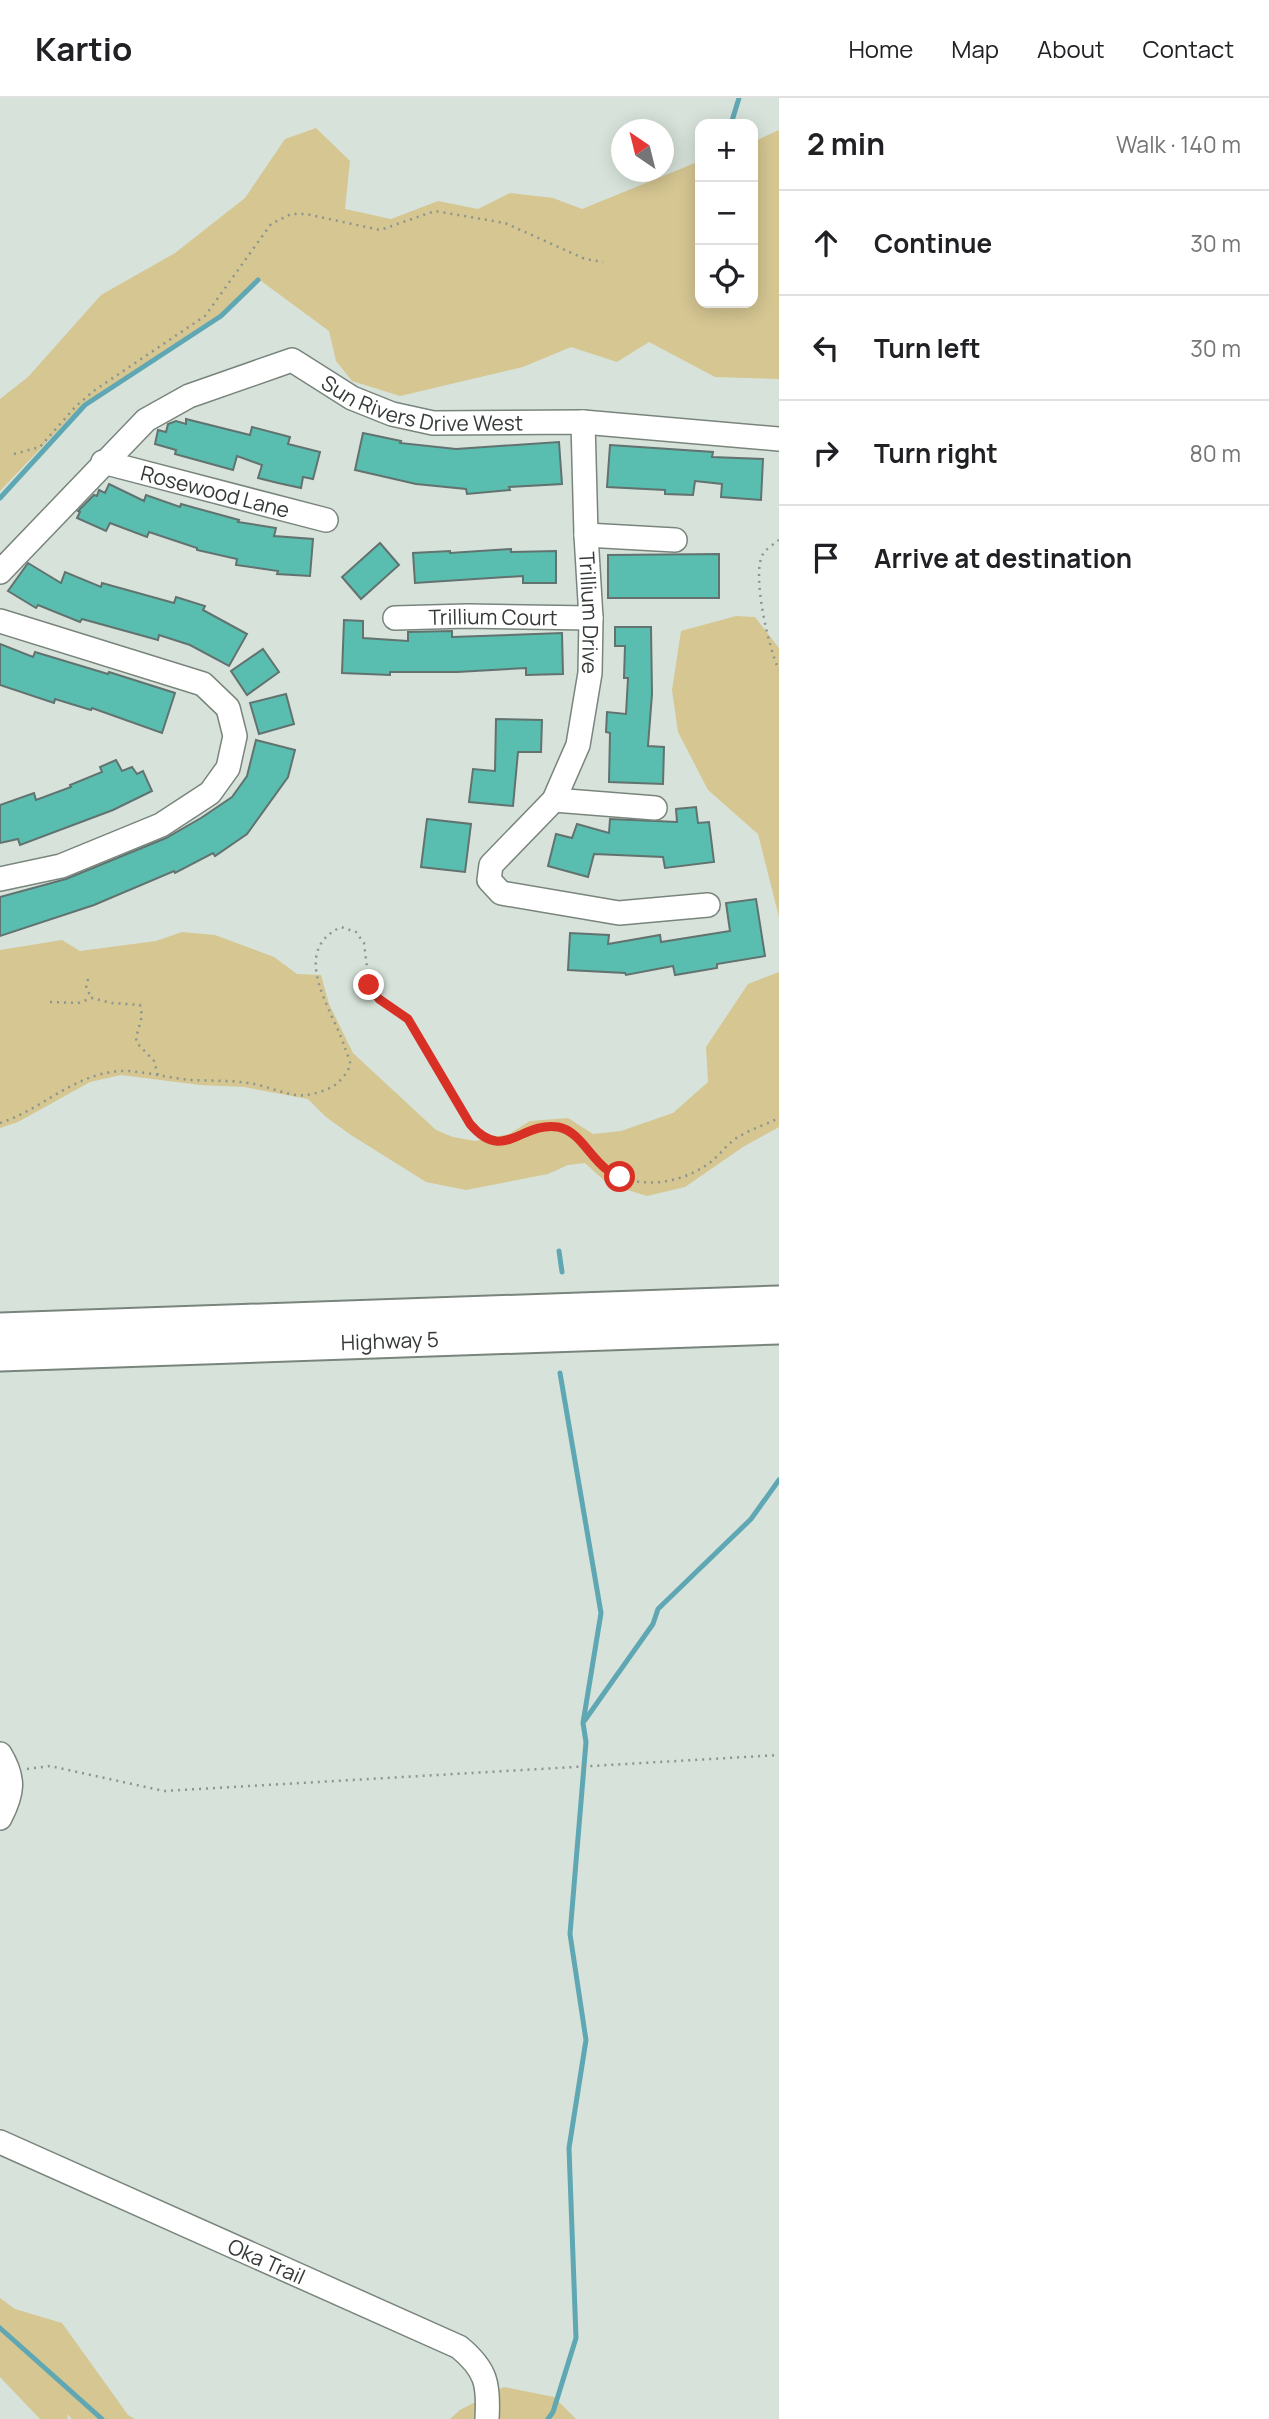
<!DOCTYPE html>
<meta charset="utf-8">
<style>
:root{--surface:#fff;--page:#f2f2f2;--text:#202124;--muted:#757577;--line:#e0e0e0}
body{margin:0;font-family:Manrope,sans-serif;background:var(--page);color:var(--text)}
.controls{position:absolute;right:21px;top:21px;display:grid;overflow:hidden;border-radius:14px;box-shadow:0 4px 18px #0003}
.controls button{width:63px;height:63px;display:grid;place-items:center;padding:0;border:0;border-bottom:2px solid var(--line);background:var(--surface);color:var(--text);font:35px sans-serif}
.compass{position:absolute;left:611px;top:21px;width:63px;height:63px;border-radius:50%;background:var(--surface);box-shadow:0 4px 18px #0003;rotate:325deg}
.stop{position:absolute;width:21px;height:21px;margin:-16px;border:5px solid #d93025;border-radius:50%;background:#fff}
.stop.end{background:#d93025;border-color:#fff;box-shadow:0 2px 7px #0008}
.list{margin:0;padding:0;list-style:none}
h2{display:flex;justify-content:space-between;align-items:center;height:91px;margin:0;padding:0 28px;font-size:30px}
h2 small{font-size:23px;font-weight:400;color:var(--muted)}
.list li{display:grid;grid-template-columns:46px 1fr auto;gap:21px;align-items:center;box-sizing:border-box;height:105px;padding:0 28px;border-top:2px solid var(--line)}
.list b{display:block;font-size:26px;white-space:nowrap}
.list em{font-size:23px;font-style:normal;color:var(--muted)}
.icon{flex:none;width:38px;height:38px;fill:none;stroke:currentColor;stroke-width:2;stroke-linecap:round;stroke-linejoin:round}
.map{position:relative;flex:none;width:779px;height:2321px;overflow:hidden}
header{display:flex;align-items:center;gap:42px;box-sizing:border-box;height:98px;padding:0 35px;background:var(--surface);border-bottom:2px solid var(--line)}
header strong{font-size:33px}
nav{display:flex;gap:38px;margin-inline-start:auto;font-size:24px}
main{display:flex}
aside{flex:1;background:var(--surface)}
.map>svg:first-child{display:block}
.green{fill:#d5c692}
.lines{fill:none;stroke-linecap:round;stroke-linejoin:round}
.stream{stroke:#60a7b4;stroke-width:5}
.building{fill:#59beaf;stroke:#62726f;stroke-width:2}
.minor-casing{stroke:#79857c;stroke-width:26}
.highway-casing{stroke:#79857c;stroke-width:37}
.path{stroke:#8c958e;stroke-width:2.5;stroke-dasharray:2 5;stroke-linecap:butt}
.minor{stroke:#fff;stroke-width:23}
.highway{stroke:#fff;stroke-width:33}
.route{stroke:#d93025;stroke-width:9}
.labels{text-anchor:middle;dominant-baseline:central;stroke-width:5;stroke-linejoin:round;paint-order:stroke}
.street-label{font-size:21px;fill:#353a36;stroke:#fff}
</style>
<header>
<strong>Kartio</strong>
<nav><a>Home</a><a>Map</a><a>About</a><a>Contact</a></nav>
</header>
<main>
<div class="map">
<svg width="779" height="2321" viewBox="0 0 779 2321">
<rect width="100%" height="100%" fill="#d7e3da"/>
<g class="green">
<polygon points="316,30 350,63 345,111 391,121 438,103 478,111 510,95 553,100 582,111 700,63 700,205 753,205 753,44 779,32 779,281 715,279 649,244 617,264 571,249 523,269 400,298 352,283 336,263 329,233 257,180 220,216 83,306 0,393 0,301 28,279 101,197 175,155 245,100 285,41"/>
<polygon points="736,518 755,519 779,550 779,819 758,736 708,692 678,634 672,592 681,533"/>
<polygon points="182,834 215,837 274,859 297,876 321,877 329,906 353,955 436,1032 453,1039 475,1043 509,1036 530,1023 568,1020 593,1036 621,1033 673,1015 708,984 706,949 748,886 779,874 779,1029 743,1049 685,1089 647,1098 608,1086 585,1065 568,1067 548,1076 466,1092 426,1084 351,1037 326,1019 308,1001 244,989 200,987 121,977 90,984 18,1024 0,1030 0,852 62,842 80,853 156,843"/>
<polygon points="0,2200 15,2211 62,2225 128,2317 135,2321 72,2321 67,2316 68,2321 40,2321 0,2279"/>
<polygon points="504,2289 554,2299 576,2321 450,2321 460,2312"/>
</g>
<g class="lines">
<g class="stream">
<polyline points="731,26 739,0"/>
<polyline points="0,400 85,307 221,218 258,182"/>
<polyline points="559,1153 562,1174"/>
<polyline points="585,1622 653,1526 658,1511 751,1421 779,1382"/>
<polyline points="0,2230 102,2321"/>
<polyline points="548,2321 553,2314 576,2240 569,2050 586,1942 570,1836 586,1644 583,1625 601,1515 560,1275"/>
</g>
</g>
<g class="building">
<polygon points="186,321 250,337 252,329 290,339 288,346 320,354 313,381 303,379 301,390 278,385 258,380 262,367 237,358 233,372 175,356 176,352 155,346 158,332 166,334 168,326 176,323 186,326"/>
<polygon points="363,335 401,343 400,345 456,351 559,344 562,386 509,389 510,392 467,396 466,391 416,386 355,372"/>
<polygon points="610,347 713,354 712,359 763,361 761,402 721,399 722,386 695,383 693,397 665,396 665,392 607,389"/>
<polygon points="109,386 144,403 146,397 180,409 181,406 239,422 238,424 276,430 274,438 313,441 310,478 277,476 278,473 236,467 237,461 197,452 197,450 149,434 147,439 110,425 106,433 77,420 80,414 78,413 94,397 97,398 99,392 105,395"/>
<polygon points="380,445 399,467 361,501 342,479"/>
<polygon points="511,451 511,454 556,453 556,485 523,485 523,478 415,485 413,455 450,453 450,455"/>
<polygon points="719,456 719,500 608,500 608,457"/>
<polygon points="28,465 61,485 65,474 101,489 102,485 174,505 176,499 205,508 203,512 247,536 229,568 190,547 159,537 158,542 82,521 80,524 38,507 36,510 8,493"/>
<polygon points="344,522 363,523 363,540 408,543 408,534 452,533 452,539 562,535 563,576 526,577 526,570 457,574 390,574 390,577 342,575"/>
<polygon points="615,529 651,529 652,596 648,648 664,649 663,686 609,684 610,635 606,634 607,614 626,616 628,580 624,580 625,548 615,548"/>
<polygon points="0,546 33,559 35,554 108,576 109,574 175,595 162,635 92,610 91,612 55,601 54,605 0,587"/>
<polygon points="263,551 279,574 247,597 231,573"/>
<polygon points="286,596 294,626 259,636 250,605"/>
<polygon points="496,621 542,622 541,654 518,654 513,708 469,704 473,671 495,673"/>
<polygon points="256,642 295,652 288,679 247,736 215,758 213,755 175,775 174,773 94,807 0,838 0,799 66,781 166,740 201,720 232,699 247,678"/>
<polygon points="116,662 122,673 132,669 137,676 143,673 152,693 113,712 20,747 18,741 0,745 0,707 34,695 36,702 71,689 70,687 102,674 100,669"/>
<polygon points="696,709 698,725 709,724 714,764 665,770 663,759 594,756 588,779 548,768 556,736 572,740 577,726 609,735 610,721 677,724 676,711"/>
<polygon points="427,721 471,726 465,774 421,769"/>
<polygon points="756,801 765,858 717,866 717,870 675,877 673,868 626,877 625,875 568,872 570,835 609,837 608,846 660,837 661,844 730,833 726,805"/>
</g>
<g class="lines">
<g class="minor-casing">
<g id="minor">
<path id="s1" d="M583,324L586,437L591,520L590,575L578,647L554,702L491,767L489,782L501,795L619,815L708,807"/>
<path id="s2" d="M103,364L326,422"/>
<polyline points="586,437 675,442"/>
<path id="s3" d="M0,474L146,322L189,298L292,262L352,300L392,316L433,325L583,324L779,341"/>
<path id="s4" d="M395,520L467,518L591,520"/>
<polyline points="0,523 203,586 228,610 235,638 228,670 210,695 161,727 61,768 0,781"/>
<polyline points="554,702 655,710"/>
<path d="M0,1656C15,1681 13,1695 0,1720"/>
<path id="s5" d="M0,2044L459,2249C487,2272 489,2287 487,2321"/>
</g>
</g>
<g class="highway-casing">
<g id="highway">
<polyline points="0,1232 779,1205"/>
<path id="s6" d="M0,1256L779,1229"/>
</g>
</g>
<g class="path">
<polyline points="14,356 40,349 76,308 95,292 205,218 271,126 291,116 306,116 380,132 435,113 505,125 585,161 603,164"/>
<path d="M779,442C774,446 766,451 763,456C751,475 769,552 779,572"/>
<polyline points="88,881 86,890 92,900"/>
<polyline points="50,904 78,905 92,900 112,905 140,907 142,918 136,940 137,945 154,963 158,978"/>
<path d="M0,1025C44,1011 77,972 127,973C148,974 169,980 190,982C209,983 229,982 248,985C267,987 287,999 306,997C315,996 328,992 335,987C341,982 350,973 350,965C350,961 346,954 345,950C333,912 288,854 341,829L356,834L364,845L369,886L379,901L408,921L470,1026L482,1040C493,1042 503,1044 514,1041C529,1037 543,1025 560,1029C582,1035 592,1064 612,1075C643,1092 684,1085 712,1063C720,1056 727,1047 735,1041C748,1032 765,1027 779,1020"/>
<polyline points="27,1671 50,1668 164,1693 779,1657"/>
</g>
<use href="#minor" class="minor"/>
<use href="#highway" class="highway"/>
</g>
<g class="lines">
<path class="route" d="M369,887L379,901L408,921L470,1026C504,1066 521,1023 558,1029C578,1032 590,1059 606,1071C610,1074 615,1077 620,1079"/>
</g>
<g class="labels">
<g class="street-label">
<text stroke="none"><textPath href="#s3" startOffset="511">Sun Rivers Drive West</textPath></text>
<text stroke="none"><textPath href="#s2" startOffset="116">Rosewood Lane</textPath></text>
<text stroke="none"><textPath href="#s1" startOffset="191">Trillium Drive</textPath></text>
<text stroke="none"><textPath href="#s4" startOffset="98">Trillium Court</textPath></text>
<text stroke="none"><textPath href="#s6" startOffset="390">Highway 5</textPath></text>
<text stroke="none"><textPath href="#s5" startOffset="292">Oka Trail</textPath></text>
</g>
</g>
</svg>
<div class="controls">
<button>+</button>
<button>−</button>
<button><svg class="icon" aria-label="locate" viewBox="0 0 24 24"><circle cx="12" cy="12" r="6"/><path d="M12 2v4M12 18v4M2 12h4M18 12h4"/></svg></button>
</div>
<svg class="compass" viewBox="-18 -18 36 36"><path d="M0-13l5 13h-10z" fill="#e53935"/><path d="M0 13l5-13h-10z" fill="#757577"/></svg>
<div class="stop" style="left:620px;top:1079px"></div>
<div class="stop end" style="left:369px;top:887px"></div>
</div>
<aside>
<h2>2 min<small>Walk · 140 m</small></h2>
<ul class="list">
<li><svg class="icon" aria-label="ahead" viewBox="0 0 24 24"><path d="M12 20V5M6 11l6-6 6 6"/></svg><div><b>Continue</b></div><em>30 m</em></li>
<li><svg class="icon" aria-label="left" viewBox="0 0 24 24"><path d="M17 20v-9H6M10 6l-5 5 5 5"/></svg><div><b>Turn left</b></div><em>30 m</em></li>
<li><svg class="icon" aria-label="right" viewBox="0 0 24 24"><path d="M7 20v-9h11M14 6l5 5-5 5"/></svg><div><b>Turn right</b></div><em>80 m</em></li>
<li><svg class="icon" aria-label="arrive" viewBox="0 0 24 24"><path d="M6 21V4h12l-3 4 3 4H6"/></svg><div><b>Arrive at destination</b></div></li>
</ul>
</aside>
</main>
